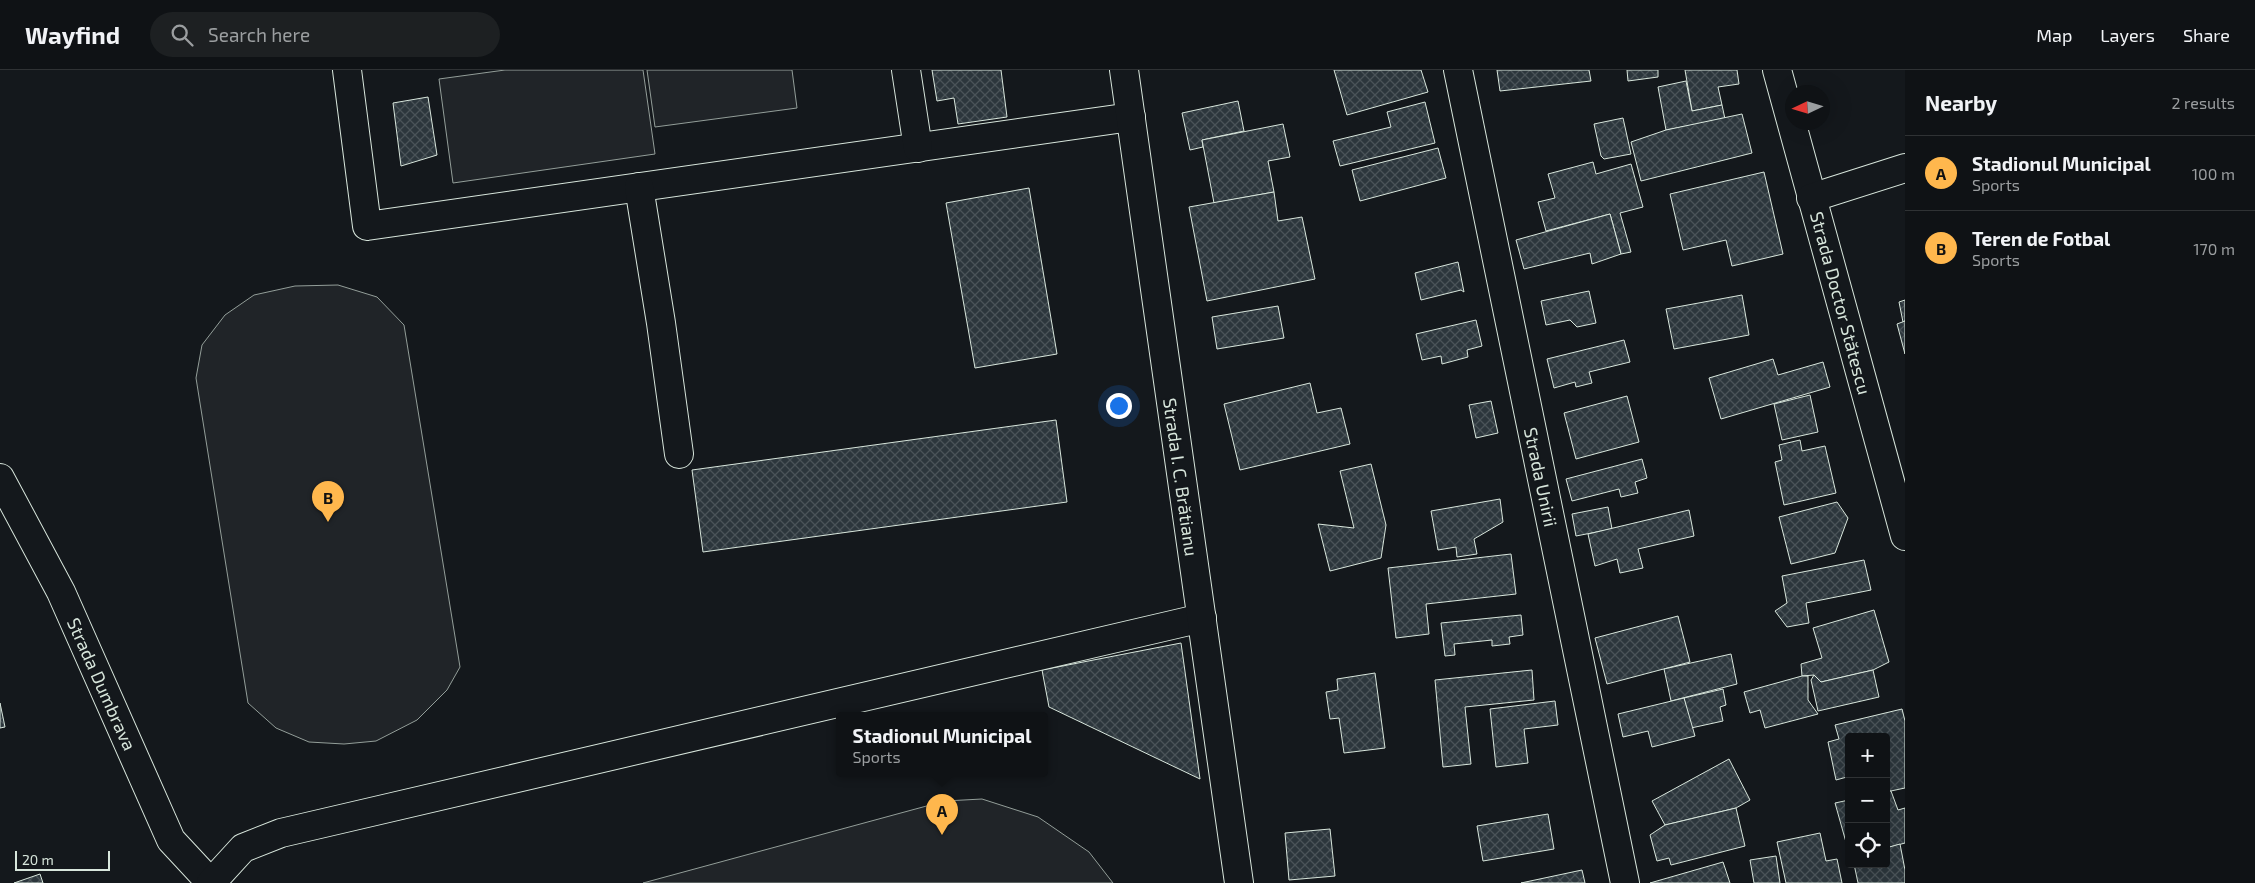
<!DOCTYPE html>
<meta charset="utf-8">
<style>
:root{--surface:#0f1215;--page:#1d2022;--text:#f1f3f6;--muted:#9b9ea0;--line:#2f3234;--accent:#ffb74d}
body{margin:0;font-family:"Exo 2",sans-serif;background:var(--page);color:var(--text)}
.controls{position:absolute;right:15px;bottom:15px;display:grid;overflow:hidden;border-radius:5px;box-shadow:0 5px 20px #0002}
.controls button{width:45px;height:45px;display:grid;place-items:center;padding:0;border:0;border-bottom:1px solid var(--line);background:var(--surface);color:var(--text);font:25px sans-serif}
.compass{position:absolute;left:1785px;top:15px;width:45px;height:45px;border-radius:50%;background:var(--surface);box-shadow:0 5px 20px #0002;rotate:266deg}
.scale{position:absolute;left:15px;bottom:12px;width:95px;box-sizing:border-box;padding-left:5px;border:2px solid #d8e6dc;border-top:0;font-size:14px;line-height:18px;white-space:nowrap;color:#d8e6dc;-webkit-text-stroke:4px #14181c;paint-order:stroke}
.you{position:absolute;left:1118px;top:335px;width:18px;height:18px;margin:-12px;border:4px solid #fff;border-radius:50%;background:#1a73e8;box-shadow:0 0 0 8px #1a73e833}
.badge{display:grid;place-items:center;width:32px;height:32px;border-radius:50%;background:var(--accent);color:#111;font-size:16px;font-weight:700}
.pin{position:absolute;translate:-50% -41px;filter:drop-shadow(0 1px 2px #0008)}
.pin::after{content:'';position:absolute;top:26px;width:18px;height:15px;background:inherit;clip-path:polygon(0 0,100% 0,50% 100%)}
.popup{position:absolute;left:836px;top:642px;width:212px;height:65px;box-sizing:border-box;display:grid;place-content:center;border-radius:5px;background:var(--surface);filter:drop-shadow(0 1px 4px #0005);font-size:16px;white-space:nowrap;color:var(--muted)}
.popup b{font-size:19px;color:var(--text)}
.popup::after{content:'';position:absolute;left:50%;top:100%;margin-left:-10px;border:10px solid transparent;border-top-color:var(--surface)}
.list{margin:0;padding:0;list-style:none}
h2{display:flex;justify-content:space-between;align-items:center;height:65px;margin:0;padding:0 20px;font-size:21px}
h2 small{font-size:16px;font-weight:400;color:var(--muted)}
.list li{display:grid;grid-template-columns:32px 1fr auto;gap:15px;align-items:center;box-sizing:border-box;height:75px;padding:0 20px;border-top:1px solid var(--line)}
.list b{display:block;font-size:19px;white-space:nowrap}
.list p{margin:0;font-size:16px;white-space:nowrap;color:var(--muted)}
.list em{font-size:16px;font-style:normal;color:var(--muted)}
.icon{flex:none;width:28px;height:28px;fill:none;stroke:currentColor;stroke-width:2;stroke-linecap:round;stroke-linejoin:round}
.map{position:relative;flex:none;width:1905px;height:813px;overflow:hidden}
header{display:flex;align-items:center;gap:30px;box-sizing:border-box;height:70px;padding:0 25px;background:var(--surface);border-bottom:1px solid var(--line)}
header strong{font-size:24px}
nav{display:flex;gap:28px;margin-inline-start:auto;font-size:18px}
.search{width:350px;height:45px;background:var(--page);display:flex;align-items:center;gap:12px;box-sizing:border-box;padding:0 18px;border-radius:28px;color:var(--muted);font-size:19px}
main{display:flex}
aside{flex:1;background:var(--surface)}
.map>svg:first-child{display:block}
.pitch{fill:#202428;stroke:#939e99}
.building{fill:url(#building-cross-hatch);stroke:#d8e6dc}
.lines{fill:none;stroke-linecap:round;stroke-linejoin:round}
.minor-casing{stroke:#d8e6dc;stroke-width:30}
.major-casing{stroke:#d8e6dc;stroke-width:30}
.minor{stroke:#14181c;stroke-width:28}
.major{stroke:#14181c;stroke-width:28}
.labels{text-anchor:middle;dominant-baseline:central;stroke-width:4;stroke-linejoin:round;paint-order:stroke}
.street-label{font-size:18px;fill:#d8e6dc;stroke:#14181c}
</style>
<header>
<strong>Wayfind</strong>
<div class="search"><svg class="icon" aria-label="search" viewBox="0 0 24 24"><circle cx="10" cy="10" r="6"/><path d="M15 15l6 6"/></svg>Search here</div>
<nav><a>Map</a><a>Layers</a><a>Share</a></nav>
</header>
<main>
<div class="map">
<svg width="1905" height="813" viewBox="0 0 1905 813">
<defs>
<pattern id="building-cross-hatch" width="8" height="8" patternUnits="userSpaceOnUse" patternTransform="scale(1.25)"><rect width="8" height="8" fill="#2c363c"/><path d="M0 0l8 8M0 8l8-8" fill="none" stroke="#4a5358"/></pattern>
</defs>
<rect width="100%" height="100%" fill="#14181c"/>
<g class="pitch">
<polygon points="505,0 643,0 655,84 453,113 439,9"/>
<polygon points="647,0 792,0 797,38 655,57"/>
<polygon points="338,215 377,227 404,255 460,597 447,620 417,650 376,671 344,674 309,672 276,658 248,633 196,308 202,275 225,245 254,225 295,216"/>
<polygon points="982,729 1038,747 1089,782 1113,813 643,813 945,731"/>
</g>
<g class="building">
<polygon points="932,0 1001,0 1007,47 958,54 954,28 937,31"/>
<polygon points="1334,0 1421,0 1428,22 1347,45"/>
<polygon points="1497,0 1589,0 1591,11 1500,21"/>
<polygon points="1627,0 1658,0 1658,7 1628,11"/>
<polygon points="1685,0 1737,0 1739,14 1718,17 1722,35 1692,41"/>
<polygon points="1686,11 1692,41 1722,35 1725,49 1666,60 1658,17"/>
<polygon points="428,27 437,85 401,96 393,33"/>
<polygon points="1238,31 1244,61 1202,70 1203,77 1190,80 1182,43"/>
<polygon points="1425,32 1435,73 1340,96 1333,71 1391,57 1387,42"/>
<polygon points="1742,44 1752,83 1641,111 1631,72 1666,60"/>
<polygon points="1623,48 1631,84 1604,89 1601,86 1594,54"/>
<polygon points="1283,54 1290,87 1268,91 1274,122 1214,133 1202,70"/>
<polygon points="1438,78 1446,108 1360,131 1352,100"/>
<polygon points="1593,92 1596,104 1631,94 1643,137 1620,143 1631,182 1621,184 1610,144 1546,161 1538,132 1555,128 1548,104"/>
<polygon points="1764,102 1783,184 1732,196 1726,170 1683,180 1670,124"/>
<polygon points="1029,118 1057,284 975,298 946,133"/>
<polygon points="1274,122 1278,151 1302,147 1315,209 1207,231 1189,137"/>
<polygon points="1610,144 1621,184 1592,194 1590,183 1524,199 1516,170"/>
<polygon points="1458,192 1464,222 1461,220 1421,230 1415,203"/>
<polygon points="1589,221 1596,253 1577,257 1570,250 1546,255 1541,231"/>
<polygon points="1742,225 1749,265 1674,279 1666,239"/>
<polygon points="1905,230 1905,251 1903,252 1899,232"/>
<polygon points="1278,236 1284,268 1217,279 1212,247"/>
<polygon points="1476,250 1482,276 1467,280 1468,287 1442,294 1441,286 1422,290 1416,264"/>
<polygon points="1905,251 1905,284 1897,254"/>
<polygon points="1624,270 1630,292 1589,302 1592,313 1576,317 1575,312 1554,318 1547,289"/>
<polygon points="1773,289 1778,305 1823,292 1830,317 1721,349 1709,308"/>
<polygon points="1310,313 1317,343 1341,338 1350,374 1240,400 1224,334"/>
<polygon points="1810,325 1818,362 1782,370 1774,334"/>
<polygon points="1627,326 1639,372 1576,389 1564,343"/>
<polygon points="1491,331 1498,363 1476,368 1469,335"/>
<polygon points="1056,350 1067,432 703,482 692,400"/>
<polygon points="1800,370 1802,381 1825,376 1836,423 1784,435 1775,392 1782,390 1779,375"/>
<polygon points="1642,389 1647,408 1635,412 1638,423 1621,427 1619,419 1572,431 1566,409"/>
<polygon points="1371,394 1386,455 1381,488 1330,501 1318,454 1354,458 1340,401"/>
<polygon points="1500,429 1503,452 1474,469 1477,484 1457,487 1456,477 1438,480 1431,441"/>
<polygon points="1837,432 1848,448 1835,483 1791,494 1779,447"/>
<polygon points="1608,437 1612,459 1576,466 1572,444"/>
<polygon points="1689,440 1694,466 1638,479 1643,498 1620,503 1617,489 1595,496 1588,464"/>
<polygon points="1511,484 1516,524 1426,534 1429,564 1396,568 1388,498"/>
<polygon points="1864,490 1871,520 1806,533 1809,553 1787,557 1775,541 1787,533 1782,506"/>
<polygon points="1874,540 1889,592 1873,600 1821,612 1814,605 1802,606 1801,594 1822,588 1813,558"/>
<polygon points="1521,545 1523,565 1509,567 1510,574 1492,576 1492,570 1454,574 1455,585 1445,586 1441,553"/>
<polygon points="1678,546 1690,592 1607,614 1595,568"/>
<polygon points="1181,573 1200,709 1049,637 1042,600"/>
<polygon points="1731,584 1737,614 1671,631 1664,599"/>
<polygon points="1532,600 1534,630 1465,637 1471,694 1443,697 1435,610"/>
<polygon points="1873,600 1879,627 1818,641 1811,610 1814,605 1821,612"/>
<polygon points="1375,603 1385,678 1344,683 1339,648 1330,649 1326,622 1338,620 1337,609"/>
<polygon points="1802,606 1808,606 1808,630 1818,644 1765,658 1760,640 1750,643 1744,622"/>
<polygon points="1723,619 1726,635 1720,637 1723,651 1691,658 1684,628"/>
<polygon points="1684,628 1695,666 1652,677 1648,661 1623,667 1618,644"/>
<polygon points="1555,631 1558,655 1524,659 1528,693 1496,697 1490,639"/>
<polygon points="0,633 5,657 0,658"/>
<polygon points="1902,639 1905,651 1905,718 1886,722 1886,667 1849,667 1849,713 1847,707 1836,710 1828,672 1839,669 1835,655"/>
<polygon points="1729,689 1750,730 1736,738 1665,755 1652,731"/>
<polygon points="1891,721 1898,740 1905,738 1905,773 1886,778 1886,722"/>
<polygon points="1849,730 1849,783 1835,733"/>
<polygon points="1736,738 1745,776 1671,795 1669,788 1657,791 1650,765 1665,755"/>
<polygon points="1548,744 1554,779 1483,791 1477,756"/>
<polygon points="1330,759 1335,806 1289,810 1285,763"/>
<polygon points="1820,763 1826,791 1837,789 1842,813 1786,813 1777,772"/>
<polygon points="1900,774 1905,800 1905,813 1858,813 1854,794 1886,794 1886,778"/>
<polygon points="1776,786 1780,813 1754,813 1750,790"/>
<polygon points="1723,792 1730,813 1650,813"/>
<polygon points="1582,800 1585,813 1521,813"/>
<polygon points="40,804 43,813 14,813"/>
</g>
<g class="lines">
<g class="minor-casing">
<g id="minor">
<polyline points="347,0 367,156 1131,47"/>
<polyline points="906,0 918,78"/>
<polyline points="1458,0 1625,813"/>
<polyline points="1777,0 1905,466"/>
<polyline points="639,117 661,253 679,384"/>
<polyline points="1811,128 1905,98"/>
<polyline points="0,408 61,522 171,770 211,813"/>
<polyline points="211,813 243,778 281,763 1202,548"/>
</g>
</g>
<g class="major-casing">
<polyline id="major" points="1124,0 1239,813"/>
</g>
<use href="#minor" class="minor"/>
<use href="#major" class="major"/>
</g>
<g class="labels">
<g class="street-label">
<text transform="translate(1841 233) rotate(75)">Strada Doctor Stătescu</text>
<text transform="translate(1181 407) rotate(82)">Strada I. C. Brătianu</text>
<text transform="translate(1541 407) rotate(78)">Strada Unirii</text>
<text transform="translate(102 614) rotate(66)">Strada Dumbrava</text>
</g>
</g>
</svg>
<div class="controls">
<button>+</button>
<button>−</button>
<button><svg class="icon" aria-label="locate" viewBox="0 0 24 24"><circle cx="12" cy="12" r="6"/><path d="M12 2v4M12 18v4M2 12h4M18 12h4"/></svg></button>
</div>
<svg class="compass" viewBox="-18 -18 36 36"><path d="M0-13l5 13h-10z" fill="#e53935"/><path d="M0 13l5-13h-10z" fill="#9b9ea0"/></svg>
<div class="scale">20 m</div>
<div class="you"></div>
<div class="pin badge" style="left:942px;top:765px">A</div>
<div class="popup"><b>Stadionul Municipal</b>Sports</div>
<div class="pin badge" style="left:328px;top:452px">B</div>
</div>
<aside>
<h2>Nearby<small>2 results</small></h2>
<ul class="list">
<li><span class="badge">A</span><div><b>Stadionul Municipal</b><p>Sports</p></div><em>100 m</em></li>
<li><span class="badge">B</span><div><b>Teren de Fotbal</b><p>Sports</p></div><em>170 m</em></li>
</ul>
</aside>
</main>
